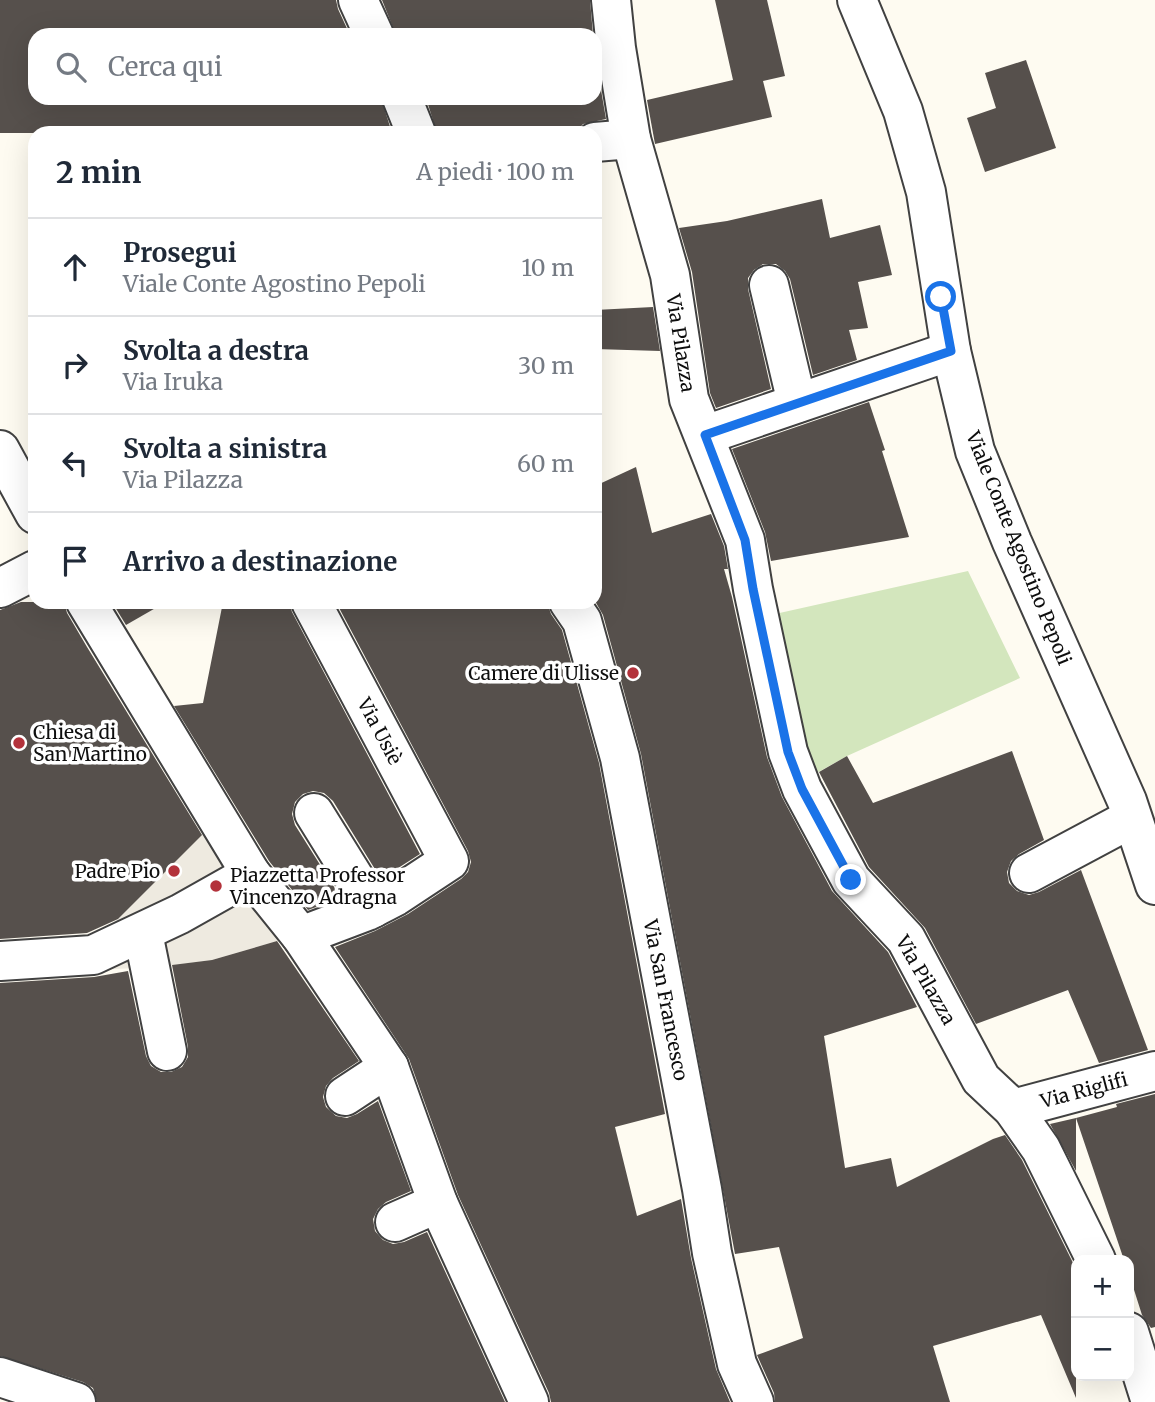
<!DOCTYPE html>
<html lang="it">
<meta charset="utf-8">
<style>
:root{--surface:#fff;--page:#f2f2f3;--text:#1f2937;--muted:#747a83;--line:#e0e1e3}
body{margin:0;font-family:Merriweather,serif;background:var(--page);color:var(--text)}
.controls{position:absolute;right:21px;bottom:21px;display:grid;overflow:hidden;border-radius:14px;box-shadow:0 7px 28px #0002}
.controls button{width:63px;height:63px;display:grid;place-items:center;padding:0;border:0;border-bottom:2px solid var(--line);background:var(--surface);color:var(--text);font:35px sans-serif}
.stop{position:absolute;width:21px;height:21px;margin:-16px;border:5px solid #1a73e8;border-radius:50%;background:#fff}
.stop.end{background:#1a73e8;border-color:#fff;box-shadow:0 2px 7px #0008}
.list{margin:0;padding:0;list-style:none}
h2{display:flex;justify-content:space-between;align-items:center;height:91px;margin:0;padding:0 28px;font-size:30px}
h2 small{font-size:23px;font-weight:400;color:var(--muted)}
.list li{display:grid;grid-template-columns:46px 1fr auto;gap:21px;align-items:center;box-sizing:border-box;height:98px;padding:0 28px;border-top:2px solid var(--line)}
.list b{display:block;font-size:26px;white-space:nowrap}
.list p{margin:0;font-size:23px;white-space:nowrap;color:var(--muted)}
.list em{font-size:23px;font-style:normal;color:var(--muted)}
.icon{flex:none;width:38px;height:38px;fill:none;stroke:currentColor;stroke-width:2;stroke-linecap:round;stroke-linejoin:round}
.map{position:relative;flex:none;width:1155px;height:1402px;overflow:hidden}
.search{position:absolute;background:var(--surface);box-shadow:0 7px 28px #0002;left:28px;top:28px;width:574px;height:77px;display:flex;align-items:center;gap:18px;box-sizing:border-box;padding:0 24px;border-radius:21px;color:var(--muted);font-size:26px}
.panel{position:absolute;background:var(--surface);box-shadow:0 7px 28px #0002;left:28px;top:126px;width:574px;height:483px;border-radius:21px}
.map>svg:first-child{display:block}
.green{fill:#d3e6bd}
.plaza{fill:#eeeae0}
.building{fill:#56504c}
.lines{fill:none;stroke-linecap:round;stroke-linejoin:round}
.pedestrian-casing{stroke:#414141;stroke-width:42}
.minor-casing{stroke:#414141;stroke-width:42}
.tertiary-casing{stroke:#414141;stroke-width:42}
.pedestrian{stroke:#fff;stroke-width:38}
.minor{stroke:#fff;stroke-width:38}
.tertiary{stroke:#fff;stroke-width:38}
.route{stroke:#1a73e8;stroke-width:9}
.poi-dot{fill:#b3323b;stroke:#fff;stroke-width:2.5}
.labels{text-anchor:middle;dominant-baseline:central;stroke-width:7;stroke-linejoin:round;paint-order:stroke}
.street-label{font-size:19px;fill:#0e0e0e;stroke:#fff}
.poi-label{font-size:19px;fill:#0e0e0e;stroke:#fff;text-anchor:end}
</style>
<div class="map">
<svg width="1155" height="1402" viewBox="0 0 1155 1402">
<rect width="100%" height="100%" fill="#fefbf1"/>
<polygon class="green" points="968,571 1020,678 847,756 813,775 775,614"/>
<polygon class="plaza" points="229,810 281,940 212,960 159,967 93,970 112,925 203,833"/>
<g class="building">
<polygon points="0,0 336,0 338,9 350,35 35,35 35,98 381,98 392,133 0,133"/>
<polygon points="382,0 590,0 593,35 396,35"/>
<polygon points="715,0 767,0 785,76 763,81 772,117 655,144 647,100 733,80"/>
<polygon points="595,55 606,119 583,124 578,130 541,133 437,133 426,98 595,98"/>
<polygon points="1026,60 1056,148 985,172 967,118 996,108 985,73"/>
<polygon points="822,199 830,238 880,225 892,275 858,282 868,328 849,330 857,360 813,375 790,279 785,271 776,264 763,264 754,270 748,278 748,289 771,389 716,408 710,393 692,272 679,228 727,221"/>
<polygon points="653,307 660,351 595,349 595,310"/>
<polygon points="869,402 885,450 882,451 909,537 771,561 765,532 732,449"/>
<polygon points="636,467 652,533 711,514 724,546 728,569 724,569 732,597 767,757 782,797 832,891 888,952 917,1007 824,1036 845,1168 891,1158 897,1187 993,1139 1005,1135 1022,1160 1076,1269 1076,1398 1041,1315 933,1346 950,1402 775,1402 774,1393 757,1355 803,1338 779,1247 735,1254 641,754 603,615 595,601 595,486"/>
<polygon points="21,602 64,602 67,613 87,647 202,835 118,919 87,933 0,939 0,610"/>
<polygon points="112,602 166,602 126,625"/>
<polygon points="223,602 289,602 292,612 420,854 381,879 333,801 324,793 313,791 303,794 295,802 292,814 295,825 341,898 308,910 269,861 174,706 203,703"/>
<polygon points="336,602 547,602 551,614 562,630 599,763 665,1114 615,1127 637,1216 681,1199 691,1258 716,1369 730,1402 551,1402 549,1393 458,1195 409,1059 335,947 375,931 408,914 461,879 468,872 471,862 468,851"/>
<polygon points="1012,751 1044,840 1019,854 1011,861 1007,872 1009,883 1017,891 1029,895 1039,892 1081,870 1148,1050 1099,1063 1068,990 976,1024 925,928 869,867 819,772 847,756 873,803"/>
<polygon points="277,941 359,1061 333,1078 326,1086 323,1097 326,1107 336,1116 347,1118 357,1114 378,1101 411,1191 386,1202 378,1209 373,1219 375,1231 383,1240 393,1244 404,1242 427,1232 505,1402 97,1402 93,1388 83,1382 0,1356 0,983 94,977 128,971 146,1056 151,1066 161,1072 171,1072 182,1067 188,1057 188,1047 172,965 212,960"/>
<polygon points="1155,1094 1155,1327 1151,1328 1142,1315 1129,1274 1129,1260 1124,1260 1076,1118 1117,1107 1116,1104"/>
<polygon points="1076,1118 1076,1171 1050,1124"/>
</g>
<g class="lines">
<g class="pedestrian-casing">
<g id="pedestrian">
<polyline points="595,142 631,139"/>
<polyline points="1029,873 1132,818"/>
</g>
</g>
<g class="minor-casing">
<g id="minor">
<polyline points="358,0 374,35"/>
<polyline points="611,0 616,48 631,139 670,275 689,399 745,540 753,589 788,752 802,789 851,880 906,939 981,1079 1013,1109 1041,1149 1096,1260"/>
<polyline points="402,98 416,133"/>
<polyline points="769,285 797,403"/>
<polyline points="705,435 951,351"/>
<polyline points="0,450 35,514"/>
<polyline points="0,588 35,570"/>
<polyline points="86,602 251,874 301,936 389,1067 438,1203 529,1402"/>
<polyline points="569,602 582,621 620,758 702,1189 712,1253 737,1364 754,1402"/>
<polyline points="314,813 373,908"/>
<polyline points="143,933 167,1051"/>
<polyline points="301,936 367,911 396,896 449,861 311,602"/>
<polyline points="0,961 93,955 180,914 251,874"/>
<polyline points="345,1096 389,1067"/>
<polyline points="1013,1109 1155,1071"/>
<polyline points="395,1222 438,1203"/>
<polyline points="1129,1332 1151,1402"/>
<polyline points="0,1377 76,1402"/>
</g>
</g>
<g class="tertiary-casing">
<polyline id="tertiary" points="857,0 903,111 926,192 951,351 975,451 1012,542 1127,801 1155,885"/>
</g>
<use href="#pedestrian" class="pedestrian"/>
<use href="#minor" class="minor"/>
<use href="#tertiary" class="tertiary"/>
</g>
<g class="lines">
<polyline class="route" points="851,880 802,789 788,752 753,589 745,540 705,435 951,351 941,297"/>
</g>
<g class="poi-dot">
<circle cx="633" cy="673" r="7"/>
<circle cx="19" cy="743" r="7"/>
<circle cx="174" cy="871" r="7"/>
<circle cx="216" cy="886" r="7"/>
</g>
<g class="labels">
<g class="street-label">
<text transform="translate(681 343) rotate(81)">Via Pilazza</text>
<text transform="translate(1019 548) rotate(68)">Viale Conte Agostino Pepoli</text>
<text transform="translate(380 731) rotate(62)">Via Usiè</text>
<text transform="translate(926 980) rotate(60)">Via Pilazza</text>
<text transform="translate(666 1000) rotate(79)">Via San Francesco</text>
<text transform="translate(1084 1090) rotate(-15)">Via Riglifi</text>
</g>
<g class="poi-label">
<text x="619" y="673">Camere di Ulisse</text>
<text x="33" y="732" text-anchor="start">Chiesa di<tspan x="33" dy="22">San Martino</tspan></text>
<text x="160" y="871">Padre Pio</text>
<text x="230" y="875" text-anchor="start">Piazzetta Professor<tspan x="230" dy="22">Vincenzo Adragna</tspan></text>
</g>
</g>
</svg>
<div class="controls">
<button>+</button>
<button>−</button>
</div>
<div class="stop" style="left:941px;top:297px"></div>
<div class="stop end" style="left:851px;top:880px"></div>
<div class="search"><svg class="icon" aria-label="search" viewBox="0 0 24 24"><circle cx="10" cy="10" r="6"/><path d="M15 15l6 6"/></svg>Cerca qui</div>
<section class="panel">
<h2>2 min<small>A piedi · 100 m</small></h2>
<ul class="list">
<li><svg class="icon" aria-label="ahead" viewBox="0 0 24 24"><path d="M12 20V5M6 11l6-6 6 6"/></svg><div><b>Prosegui</b><p>Viale Conte Agostino Pepoli</p></div><em>10 m</em></li>
<li><svg class="icon" aria-label="right" viewBox="0 0 24 24"><path d="M7 20v-9h11M14 6l5 5-5 5"/></svg><div><b>Svolta a destra</b><p>Via Iruka</p></div><em>30 m</em></li>
<li><svg class="icon" aria-label="left" viewBox="0 0 24 24"><path d="M17 20v-9H6M10 6l-5 5 5 5"/></svg><div><b>Svolta a sinistra</b><p>Via Pilazza</p></div><em>60 m</em></li>
<li><svg class="icon" aria-label="arrive" viewBox="0 0 24 24"><path d="M6 21V4h12l-3 4 3 4H6"/></svg><div><b>Arrivo a destinazione</b></div></li>
</ul>
</section>
</div>
